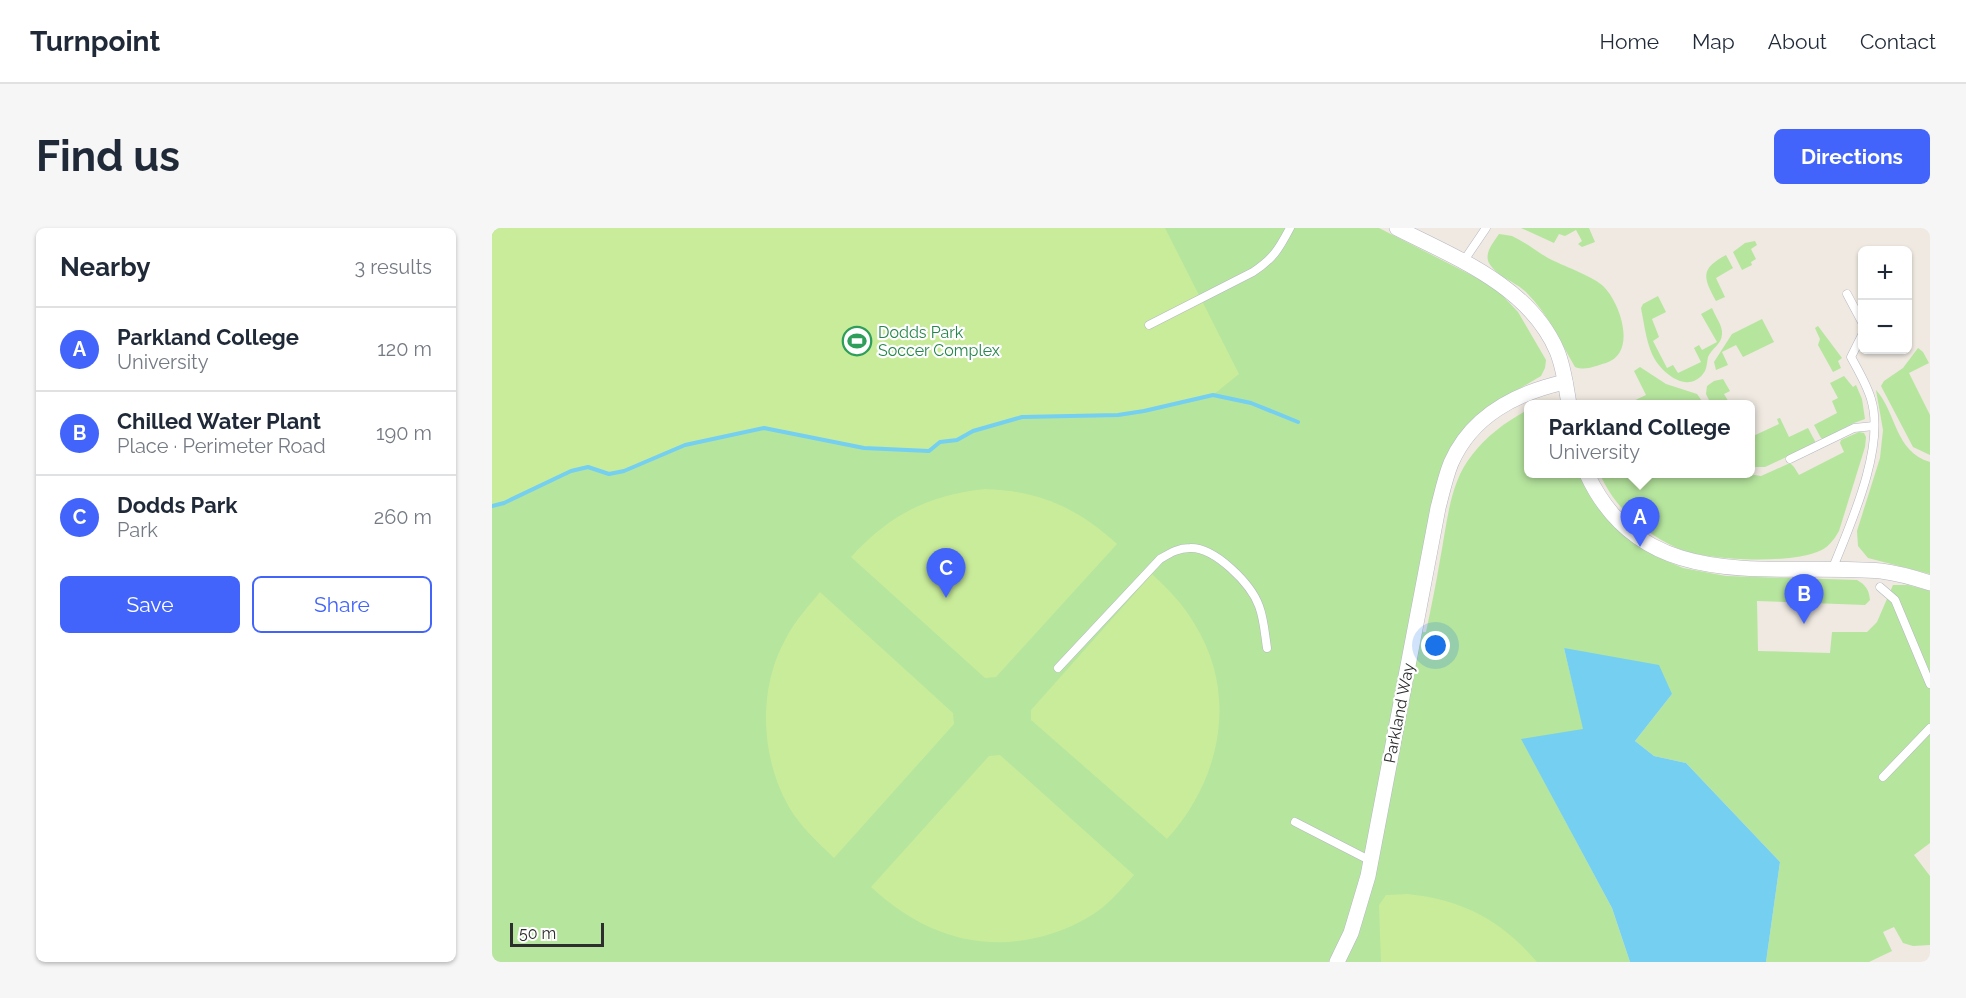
<!DOCTYPE html>
<meta charset="utf-8">
<style>
:root{--surface:#fff;--page:#f6f6f7;--text:#1f2937;--muted:#747a83;--line:#e0e1e3;--accent:#4264fb}
body{margin:0;font-family:Raleway,sans-serif;background:var(--page);color:var(--text)}
.controls{position:absolute;right:18px;top:18px;display:grid;overflow:hidden;border-radius:9px;box-shadow:0 2px 4px #0004}
.controls button{width:54px;height:54px;display:grid;place-items:center;padding:0;border:0;border-bottom:2px solid var(--line);background:var(--surface);color:var(--text);font:30px sans-serif}
.scale{position:absolute;left:18px;bottom:15px;width:94px;box-sizing:border-box;padding-left:6px;border:3px solid #2e2e2e;border-top:0;font-size:16px;line-height:21px;white-space:nowrap;color:#2e2e2e;-webkit-text-stroke:4px #fff;paint-order:stroke}
.you{position:absolute;left:944px;top:418px;width:21px;height:21px;margin:-15px;border:4px solid #fff;border-radius:50%;background:#1a73e8;box-shadow:0 0 0 9px #1a73e833}
.badge{display:grid;place-items:center;width:39px;height:39px;border-radius:50%;background:var(--accent);color:#fff;font-size:20px;font-weight:700}
.pin{position:absolute;translate:-50% -50px;filter:drop-shadow(0 2px 3px #0008)}
.pin::after{content:'';position:absolute;top:32px;width:21px;height:18px;background:inherit;clip-path:polygon(0 0,100% 0,50% 100%)}
.popup{position:absolute;left:1032px;top:172px;width:231px;height:78px;box-sizing:border-box;display:grid;place-content:center;border-radius:9px;background:var(--surface);filter:drop-shadow(0 2px 4px #0005);font-size:20px;white-space:nowrap;color:var(--muted)}
.popup b{font-size:22px;color:var(--text)}
.popup::after{content:'';position:absolute;left:50%;top:100%;margin-left:-12px;border:12px solid transparent;border-top-color:var(--surface)}
.list{margin:0;padding:0;list-style:none}
h2{display:flex;justify-content:space-between;align-items:center;height:78px;margin:0;padding:0 24px;font-size:26px}
h2 small{font-size:20px;font-weight:400;color:var(--muted)}
.list li{display:grid;grid-template-columns:39px 1fr auto;gap:18px;align-items:center;box-sizing:border-box;height:84px;padding:0 24px;border-top:2px solid var(--line)}
.list b{display:block;font-size:22px;white-space:nowrap}
.list p{margin:0;font-size:20px;white-space:nowrap;color:var(--muted)}
.list em{font-size:20px;font-style:normal;color:var(--muted)}
.actions{display:flex;gap:12px;padding:18px 24px}
.actions a{flex:1;padding:14px 0;border:2px solid var(--accent);border-radius:9px;text-align:center;font-size:21px;color:var(--accent)}
.actions .main{background:var(--accent);color:#fff}
.map{position:relative;flex:none;width:1438px;height:734px;overflow:hidden;border-radius:9px}
header{display:flex;align-items:center;gap:36px;box-sizing:border-box;height:84px;padding:0 30px;background:var(--surface);border-bottom:2px solid var(--line)}
header strong{font-size:28px}
nav{display:flex;gap:33px;margin-inline-start:auto;font-size:21px}
.intro{display:flex;align-items:center;justify-content:space-between;box-sizing:border-box;height:144px;padding:0 36px}
h1{margin:0;font-size:42px}
.button{padding:15px 27px;border-radius:9px;background:var(--accent);color:#fff;font-size:21px;font-weight:700}
main{display:flex;gap:36px;padding:0 36px}
aside{flex:1;background:var(--surface);border-radius:9px;box-shadow:0 2px 4px #0004}
.map>svg:first-child{display:block}
.green{fill:#b6e59e}
.pitch{fill:#c9ec9a}
.water{fill:#75cff0}
.lines{fill:none;stroke-linecap:round;stroke-linejoin:round}
.stream{stroke:#75cff0;stroke-width:4}
.service-casing{stroke:#b4b7c1;stroke-width:9}
.minor-casing{stroke:#b4b7c1;stroke-width:16}
.service{stroke:#fff;stroke-width:8}
.minor{stroke:#fff;stroke-width:15}
.labels{text-anchor:middle;dominant-baseline:central;stroke-width:4.5;stroke-linejoin:round;paint-order:stroke}
.leisure-label{font-size:16px;fill:#27864d;stroke:#fff;text-anchor:start}
.street-label{font-size:16px;fill:#2e2e2e;stroke:#fff}
</style>
<header>
<strong>Turnpoint</strong>
<nav><a>Home</a><a>Map</a><a>About</a><a>Contact</a></nav>
</header>
<div class="intro"><h1>Find us</h1><a class="button">Directions</a></div>
<main>
<aside>
<h2>Nearby<small>3 results</small></h2>
<ul class="list">
<li><span class="badge">A</span><div><b>Parkland College</b><p>University</p></div><em>120 m</em></li>
<li><span class="badge">B</span><div><b>Chilled Water Plant</b><p>Place · Perimeter Road</p></div><em>190 m</em></li>
<li><span class="badge">C</span><div><b>Dodds Park</b><p>Park</p></div><em>260 m</em></li>
</ul>
<div class="actions"><a class="main">Save</a><a>Share</a></div>
</aside>
<div class="map">
<svg width="1438" height="734" viewBox="0 0 1438 734">
<rect width="100%" height="100%" fill="#efe9e1"/>
<g class="green">
<path d="M0,0H887L991,53L1009,66L1026,84L1054,132L1053,140L1049,148L1013,169L972,204L916,405L934,404C939,380 944,356 948,332C955,297 957,255 980,227C995,207 1015,193 1037,181V246H1089L1106,278L1126,302L1163,328L1191,340L1234,348L1365,352C1374,357 1377,362 1378,372L1373,377L1265,373L1266,423L1338,425L1340,404H1375L1385,394L1401,357H1416L1438,363V615L1422,627L1438,648V717L1421,718L1411,715L1402,699L1391,704L1400,723L1377,734H1274L1288,634L1194,535L1162,528L1143,513L1180,466L1072,420L1092,502L1030,512L1120,680L1138,734H0Z"/>
<polygon points="1029,0 1097,0 1103,14 1090,19 1086,16 1090,13 1084,2 1073,8 1067,6 1062,15"/>
<path d="M1007,6C1012,7 1016,7 1020,8C1033,14 1044,23 1056,30C1071,38 1098,47 1110,57C1128,73 1146,125 1114,135C1103,138 1094,143 1083,139C1068,113 1056,86 1034,64C1024,54 1005,49 997,35C992,25 1001,15 1007,6Z"/>
<polygon points="1263,13 1265,17 1259,21 1264,31 1259,34 1260,37 1250,42 1241,24 1253,15"/>
<path d="M1234,27L1241,40L1224,50L1233,69L1224,73C1211,49 1208,41 1234,27Z"/>
<path d="M1166,68L1174,84L1160,91L1167,109L1161,113L1175,140L1181,137L1186,145L1209,134L1202,120L1207,117L1210,122L1225,114L1209,86L1220,80C1223,88 1231,98 1230,106C1230,116 1219,121 1216,129C1215,134 1215,138 1213,143C1197,169 1168,144 1160,126C1154,112 1152,95 1149,80L1151,76Z"/>
<polygon points="1270,91 1282,114 1251,129 1244,117 1230,124 1236,137 1224,142 1222,134 1240,106"/>
<polygon points="1326,98 1350,130 1346,133 1349,140 1341,144 1326,117 1328,111 1323,100"/>
<polygon points="1426,120 1431,124 1437,135 1417,145 1438,187 1438,227 1421,219 1389,158 1392,153 1411,140"/>
<polygon points="1148,139 1174,156 1205,166 1212,176 1135,176 1154,167 1142,143"/>
<polygon points="1352,148 1361,159 1364,157 1370,171 1373,191 1362,195 1331,211 1329,210 1322,197 1345,185 1340,173 1346,170 1338,155"/>
<polygon points="1231,151 1238,163 1232,166 1238,176 1219,176 1214,166 1215,158 1222,153"/>
<path d="M1384,162C1405,185 1402,223 1438,234V346L1376,330L1366,318L1365,303L1388,230L1391,202Z"/>
<polygon points="1288,190 1297,209 1316,200 1324,215 1273,239 1259,239 1259,209 1287,196 1285,191"/>
<path d="M1367,204L1372,205L1374,209L1373,219L1347,303C1342,312 1335,321 1325,324C1295,336 1214,333 1185,320C1152,305 1122,279 1108,246H1256L1269,248L1298,235L1302,239L1307,247L1352,224L1348,215L1349,212Z"/>
</g>
<g class="pitch">
<polygon points="0,0 673,0 747,146 721,167 652,183 626,187 530,189 481,203 465,212 448,214 437,223 372,220 272,200 193,217 132,243 117,246 96,239 79,243 12,275 0,278"/>
<path d="M493,261C548,263 584,279 625,316L504,449L493,450L359,329C397,287 436,267 493,261Z"/>
<path d="M660,346C676,361 691,376 702,395C747,466 729,552 675,611L539,492V482Z"/>
<path d="M328,364L461,485L462,496L342,630C328,616 313,603 302,587C269,537 264,465 293,412C302,394 315,380 328,364Z"/>
<path d="M508,527L642,647C632,658 622,670 610,680C590,695 567,705 543,710C481,724 425,702 379,659L497,528Z"/>
<path d="M916,666C971,672 1009,692 1045,734H889L887,677L894,667Z"/>
</g>
<polygon class="water" points="1072,420 1167,437 1180,466 1143,513 1162,528 1194,535 1288,634 1274,734 1138,734 1120,680 1029,511 1091,501"/>
<g class="lines">
<polyline class="stream" points="0,278 12,275 79,243 96,239 117,246 132,243 193,217 272,200 372,220 437,223 448,214 465,212 481,203 530,189 626,187 652,183 721,167 759,175 806,194"/>
<g class="service-casing">
<g id="service">
<polyline points="971,34 994,0"/>
<polyline points="1355,66 1370,94"/>
<path d="M657,97L761,44C781,31 787,21 798,0"/>
<polyline points="1298,231 1362,200 1382,198"/>
<path d="M1340,342C1358,297 1394,219 1379,171C1375,157 1366,142 1359,129L1370,107"/>
<polyline points="1388,359 1403,372 1438,456"/>
<path d="M566,440L668,331C678,325 686,320 698,320C723,319 759,356 767,378C772,391 773,407 775,420"/>
<polyline points="1391,549 1438,500"/>
<polyline points="803,594 879,633"/>
</g>
</g>
<g class="minor-casing">
<g id="minor">
<path d="M905,0C964,30 1037,58 1065,123C1072,140 1074,159 1077,176"/>
<path d="M1095,246C1152,369 1280,334 1389,343C1405,345 1423,350 1438,355"/>
<path d="M845,734L859,705L876,648L946,280C950,265 953,250 959,235C980,187 1024,165 1073,154"/>
</g>
</g>
<use href="#service" class="service"/>
<use href="#minor" class="minor"/>
</g>
<defs>
<g id="stadium-ring" transform="scale(1.5)"><circle r="9.5" fill="#fff" stroke="#2e9e5b" stroke-width="1.5"/><path d="M0-5a6.5 5 0 1 0 0 10a6.5 5 0 1 0 0-10ZM-3.5-1.8h7v3.6h-7Z" fill="#2e9e5b"/></g>
</defs>
<g fill-rule="evenodd">
<use href="#stadium-ring" x="365" y="113"/>
</g>
<g class="labels">
<g class="leisure-label">
<text x="386" y="104">Dodds Park<tspan x="386" dy="18">Soccer Complex</tspan></text>
</g>
<g class="street-label">
<text transform="translate(907 485) rotate(-79)">Parkland Way</text>
</g>
</g>
</svg>
<div class="controls">
<button>+</button>
<button>−</button>
</div>
<div class="scale">50 m</div>
<div class="you"></div>
<div class="pin badge" style="left:1148px;top:319px">A</div>
<div class="popup"><b>Parkland College</b>University</div>
<div class="pin badge" style="left:1312px;top:396px">B</div>
<div class="pin badge" style="left:454px;top:370px">C</div>
</div>
</main>
